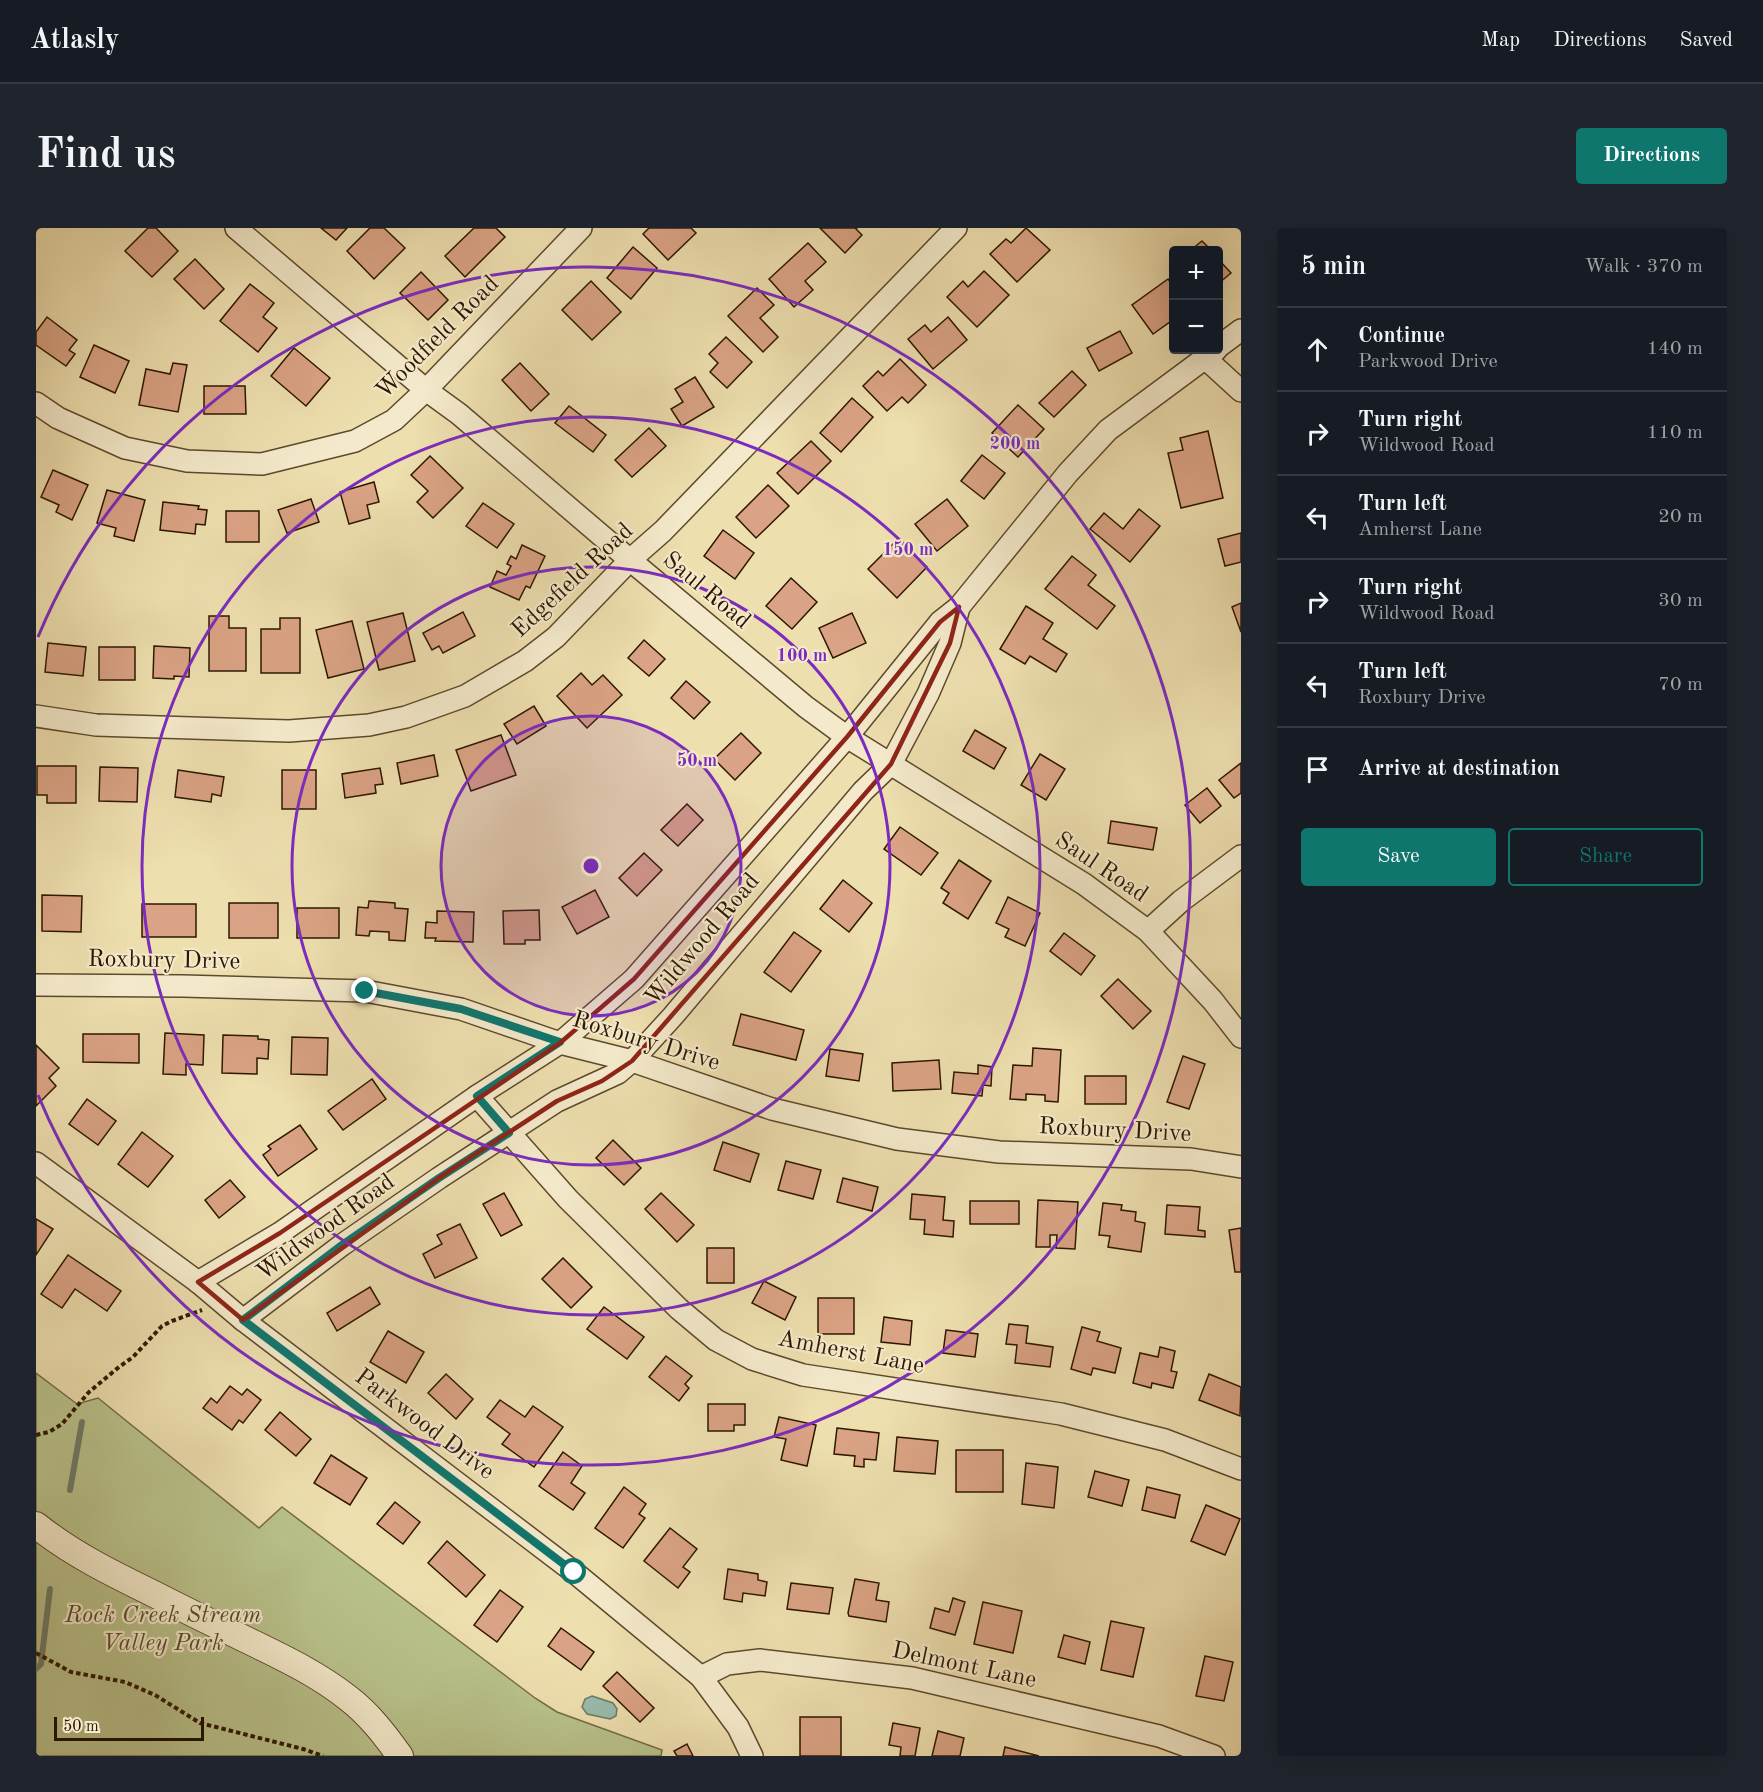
<!DOCTYPE html>
<meta charset="utf-8">
<style>
:root{--surface:#171b24;--page:#20242c;--text:#f1f3f6;--muted:#9ea1a6;--line:#363941;--accent:#0f766e}
body{margin:0;font-family:"Old Standard TT",serif;background:var(--page);color:var(--text)}
.controls{position:absolute;right:18px;top:18px;display:grid;overflow:hidden;border-radius:6px;box-shadow:0 6px 24px #0002}
.controls button{width:54px;height:54px;display:grid;place-items:center;padding:0;border:0;border-bottom:2px solid var(--line);background:var(--surface);color:var(--text);font:30px sans-serif}
.scale{position:absolute;left:18px;bottom:15px;width:150px;box-sizing:border-box;padding-left:6px;border:3px solid #2d1700;border-top:0;font-size:16px;line-height:21px;white-space:nowrap;color:#2d1700;-webkit-text-stroke:4px #f4eacb;paint-order:stroke}
.stop{position:absolute;width:18px;height:18px;margin:-14px;border:4px solid #0f766e;border-radius:50%;background:#fff}
.stop.end{background:#0f766e;border-color:#fff;box-shadow:0 2px 6px #0008}
.list{margin:0;padding:0;list-style:none}
h2{display:flex;justify-content:space-between;align-items:center;height:78px;margin:0;padding:0 24px;font-size:26px}
h2 small{font-size:20px;font-weight:400;color:var(--muted)}
.list li{display:grid;grid-template-columns:39px 1fr auto;gap:18px;align-items:center;box-sizing:border-box;height:84px;padding:0 24px;border-top:2px solid var(--line)}
.list b{display:block;font-size:22px;white-space:nowrap}
.list p{margin:0;font-size:20px;white-space:nowrap;color:var(--muted)}
.list em{font-size:20px;font-style:normal;color:var(--muted)}
.actions{display:flex;gap:12px;padding:18px 24px}
.actions a{flex:1;padding:14px 0;border:2px solid var(--accent);border-radius:6px;text-align:center;font-size:21px;color:var(--accent)}
.actions .main{background:var(--accent);color:#fff}
.icon{flex:none;width:33px;height:33px;fill:none;stroke:currentColor;stroke-width:2;stroke-linecap:round;stroke-linejoin:round}
.map{position:relative;flex:none;width:1205px;height:1528px;overflow:hidden;border-radius:6px}
header{display:flex;align-items:center;gap:36px;box-sizing:border-box;height:84px;padding:0 30px;background:var(--surface);border-bottom:2px solid var(--line)}
header strong{font-size:28px}
nav{display:flex;gap:33px;margin-inline-start:auto;font-size:21px}
.intro{display:flex;align-items:center;justify-content:space-between;box-sizing:border-box;height:144px;padding:0 36px}
h1{margin:0;font-size:42px}
.button{padding:15px 27px;border-radius:6px;background:var(--accent);color:#fff;font-size:21px;font-weight:700}
main{display:flex;gap:36px;padding:0 36px}
aside{flex:1;background:var(--surface);border-radius:6px;box-shadow:0 6px 24px #0002}
.map>svg:first-child{display:block}
.green{fill:#b9c28b;stroke:#736c46;stroke-width:1.5}
.water{fill:#99bcad;stroke:#6e7a68;stroke-width:1.5}
.lines{fill:none;stroke-linecap:round;stroke-linejoin:round}
.stream{stroke:#6e7a68;stroke-width:6}
.building{fill:#daa385;stroke:#2d1700;stroke-width:1.5}
.minor-casing{stroke:#5d492c;stroke-width:24}
.tertiary-casing{stroke:#5d492c;stroke-width:28}
.path{stroke:#2d1700;stroke-width:4;stroke-dasharray:4.5 3;stroke-linecap:butt}
.minor{stroke:#f4eacb;stroke-width:21}
.tertiary{stroke:#f4eacb;stroke-width:26}
.route{stroke:#0f766e;stroke-width:8}
.marked{fill:none;stroke:#8f2418;stroke-width:4.5;stroke-linejoin:round}
.ring{fill:none;stroke:#7b2cbf;stroke-width:3}
.labels{text-anchor:middle;dominant-baseline:central;stroke-width:4.5;stroke-linejoin:round;paint-order:stroke}
.street-label{font-size:24px;fill:#2d1700;stroke:#f4eacb}
.park-label{font-size:24px;font-style:italic;fill:#574a2a;stroke:#f4eacb}
.centre{fill:#7b2cbf;stroke:#f4eacb;stroke-width:3}
.ring-label{font-size:18px;text-anchor:middle;font-weight:bold;fill:#7b2cbf;stroke:#f4eacb;stroke-width:4.5;stroke-linejoin:round;paint-order:stroke}
</style>
<header>
<strong>Atlasly</strong>
<nav><a>Map</a><a>Directions</a><a>Saved</a></nav>
</header>
<div class="intro"><h1>Find us</h1><a class="button">Directions</a></div>
<main>
<div class="map">
<svg width="1205" height="1528" viewBox="0 0 1205 1528">
<rect width="100%" height="100%" fill="#eedfaf"/>
<filter id="stains"><feTurbulence type="fractalNoise" baseFrequency=".00333" numOctaves="4"/><feColorMatrix values="0 0 0 0 .2 0 0 0 0 .09 0 0 0 0 .02 0 0 0 .5 -.17"/></filter>
<radialGradient id="worn" r=".72"><stop offset=".6" stop-color="#630" stop-opacity="0"/><stop offset="1" stop-color="#630" stop-opacity=".3"/></radialGradient>
<polygon class="green" points="0,1145 41,1176 62,1170 223,1300 246,1279 499,1470 521,1484 626,1522 625,1528 0,1528"/>
<polygon class="water" points="556,1468 577,1475 581,1481 580,1488 574,1491 551,1486 546,1479 549,1471"/>
<g class="lines">
<g class="stream">
<polyline points="34,1262 46,1194"/>
<polyline points="0,1441 5,1436 14,1361"/>
</g>
</g>
<g class="building">
<polygon points="112,0 120,0 142,23 116,49 89,23"/>
<polygon points="285,0 311,0 300,12"/>
<polygon points="334,0 348,0 369,20 338,51 311,23"/>
<polygon points="438,0 460,0 469,9 429,49 409,28"/>
<polygon points="613,0 655,0 660,5 632,32 607,6"/>
<polygon points="784,0 821,0 820,1 826,7 809,25"/>
<polygon points="990,0 1014,22 981,54 954,26 970,11 975,15"/>
<polygon points="1166,13 1175,22 1155,22"/>
<polygon points="772,15 790,34 769,53 777,62 758,79 733,51"/>
<polygon points="597,19 621,40 595,71 571,50"/>
<polygon points="159,31 188,61 168,81 138,51"/>
<polygon points="1182,31 1195,45 1182,56"/>
<polygon points="948,43 973,67 941,99 911,69 927,53 932,59"/>
<polygon points="385,44 412,72 392,92 364,65"/>
<polygon points="1132,51 1138,59 1138,91 1117,106 1096,77"/>
<polygon points="555,53 585,84 556,112 526,82"/>
<polygon points="214,56 238,75 227,89 241,100 222,124 184,93"/>
<polygon points="721,60 738,77 724,90 742,109 727,124 692,88"/>
<polygon points="11,89 41,112 33,122 39,126 30,138 0,117 0,104"/>
<polygon points="912,89 931,112 897,141 872,111 889,97 895,104"/>
<polygon points="1084,103 1096,125 1063,143 1051,120"/>
<polygon points="690,109 716,134 691,160 674,144 682,135 673,126"/>
<polygon points="58,117 93,133 79,165 44,149"/>
<polygon points="258,120 294,150 270,178 235,148"/>
<polygon points="864,131 890,157 872,175 866,169 851,183 827,158 842,143 847,148"/>
<polygon points="137,135 151,137 142,184 103,177 110,141 134,146"/>
<polygon points="484,135 513,166 495,183 466,152"/>
<polygon points="1036,143 1050,157 1018,189 1003,175"/>
<polygon points="659,149 678,179 646,198 635,181 647,174 639,161"/>
<polygon points="168,158 209,158 210,186 168,186"/>
<polygon points="816,170 837,189 805,224 784,205"/>
<polygon points="982,177 1008,201 982,229 956,205"/>
<polygon points="533,178 570,207 557,224 519,195"/>
<polygon points="613,200 630,218 596,249 579,232"/>
<polygon points="1172,203 1187,270 1145,280 1132,225 1147,222 1144,210"/>
<polygon points="775,213 795,233 762,266 741,245"/>
<polygon points="946,227 969,245 948,271 925,253"/>
<polygon points="394,228 427,260 397,290 381,274 392,263 375,247"/>
<polygon points="17,242 52,257 36,292 20,284 23,277 5,269"/>
<polygon points="338,254 343,274 331,277 334,290 313,296 304,264"/>
<polygon points="732,257 753,278 720,310 700,289"/>
<polygon points="71,262 109,272 98,313 78,308 80,300 61,295"/>
<polygon points="275,271 283,294 251,305 242,282"/>
<polygon points="911,271 932,298 901,323 879,296"/>
<polygon points="127,274 163,278 162,281 171,282 169,297 160,296 159,306 124,302"/>
<polygon points="447,275 478,296 461,320 430,298"/>
<polygon points="1103,281 1124,298 1094,334 1054,301 1068,285 1087,301"/>
<rect x="190" y="283" width="33" height="31"/>
<polygon points="687,302 718,325 699,351 668,328"/>
<polygon points="1205,305 1205,334 1189,338 1182,311"/>
<polygon points="862,311 891,339 861,370 832,341"/>
<polygon points="486,317 509,328 494,360 490,358 483,372 454,359 461,343 470,347 475,338 471,336 475,328 480,331"/>
<polygon points="1036,328 1060,347 1052,357 1079,378 1061,401 1009,361"/>
<polygon points="755,350 781,374 756,401 730,378"/>
<polygon points="1205,375 1205,404 1196,379"/>
<polygon points="990,378 1017,395 1007,411 1031,426 1020,444 994,428 989,436 964,421"/>
<polygon points="427,384 439,408 407,425 403,418 396,422 387,405"/>
<polygon points="367,385 379,433 343,442 331,394"/>
<polygon points="816,385 830,415 797,430 783,400"/>
<polygon points="173,388 193,388 193,400 210,400 210,443 173,443"/>
<polygon points="244,390 264,390 264,445 225,445 225,401 244,401"/>
<polygon points="316,393 328,441 292,450 280,402"/>
<polygon points="608,412 629,431 613,448 592,430"/>
<polygon points="12,415 50,419 47,448 9,444"/>
<polygon points="118,418 154,420 153,449 138,448 138,451 117,450"/>
<rect x="63" y="419" width="36" height="33"/>
<polygon points="545,445 556,457 567,447 586,467 551,500 521,468"/>
<polygon points="650,453 674,474 658,491 635,470"/>
<polygon points="498,478 510,498 481,516 468,496"/>
<polygon points="939,502 970,520 958,541 927,523"/>
<polygon points="705,505 725,525 699,552 678,531"/>
<polygon points="465,507 480,547 435,563 420,522"/>
<polygon points="1004,526 1029,541 1010,572 985,557"/>
<polygon points="398,527 402,548 365,556 361,535"/>
<polygon points="1205,535 1205,565 1198,570 1183,552"/>
<polygon points="1,538 40,538 40,575 11,575 11,567 1,567"/>
<polygon points="64,539 102,540 101,574 63,573"/>
<polygon points="344,540 347,556 339,557 340,565 309,570 306,546"/>
<polygon points="142,542 188,549 185,568 176,566 175,574 139,569"/>
<rect x="246" y="542" width="34" height="39"/>
<polygon points="1171,560 1185,578 1164,595 1149,577"/>
<polygon points="651,576 667,592 642,618 625,602"/>
<polygon points="1075,593 1121,600 1117,622 1072,615"/>
<polygon points="864,599 902,625 885,647 848,621"/>
<polygon points="608,625 626,642 601,668 583,650"/>
<polygon points="923,632 955,653 932,691 907,675 913,665 905,660"/>
<polygon points="807,652 836,675 813,704 784,681"/>
<polygon points="559,662 573,689 541,706 526,679"/>
<polygon points="6,667 46,668 45,704 6,703"/>
<polygon points="972,669 1004,685 989,718 969,709 973,701 960,695"/>
<polygon points="333,673 359,675 359,680 372,681 369,713 353,712 353,704 334,703 333,708 320,707 322,679 332,680"/>
<rect x="193" y="675" width="49" height="35"/>
<rect x="106" y="676" width="54" height="33"/>
<rect x="261" y="680" width="42" height="30"/>
<polygon points="503,682 504,712 489,712 489,716 468,716 467,683"/>
<polygon points="401,683 438,684 437,714 399,713 400,710 389,710 390,694 401,695"/>
<polygon points="758,704 785,723 755,764 728,744"/>
<polygon points="1028,705 1059,728 1045,747 1014,723"/>
<polygon points="1082,751 1115,783 1097,801 1065,768"/>
<polygon points="705,786 768,802 760,832 697,817"/>
<polygon points="129,805 168,807 167,837 150,836 150,847 127,846"/>
<polygon points="47,806 103,806 103,835 47,834"/>
<polygon points="187,807 222,808 222,811 233,812 232,831 221,830 221,846 186,845"/>
<polygon points="256,809 292,810 291,847 255,846"/>
<polygon points="0,817 23,840 13,850 20,858 0,878"/>
<polygon points="997,820 1025,822 1022,874 1009,873 1009,867 990,866 990,872 974,871 977,837 996,838"/>
<polygon points="794,821 827,826 823,853 790,848"/>
<polygon points="1147,828 1169,836 1153,881 1131,874"/>
<polygon points="903,832 905,861 857,863 856,835"/>
<polygon points="942,837 956,839 955,858 947,857 946,868 916,865 918,844 942,846"/>
<rect x="1049" y="848" width="41" height="28"/>
<polygon points="336,851 350,871 307,902 292,883"/>
<polygon points="51,871 80,893 62,917 33,896"/>
<polygon points="264,897 281,921 242,948 227,927 235,921 232,918"/>
<polygon points="106,904 137,928 112,959 82,936"/>
<polygon points="577,912 605,940 588,957 560,930"/>
<polygon points="687,914 723,926 714,954 678,942"/>
<polygon points="750,933 785,942 777,971 742,962"/>
<polygon points="807,950 842,959 836,983 801,974"/>
<polygon points="194,952 209,969 183,990 169,972"/>
<polygon points="468,965 486,997 465,1008 447,976"/>
<polygon points="625,965 658,997 641,1014 609,981"/>
<polygon points="876,966 909,969 907,992 918,993 917,1009 888,1006 889,992 874,991"/>
<polygon points="1002,972 1042,974 1039,1021 1020,1020 1021,1007 1014,1007 1014,1019 1000,1019"/>
<rect x="934" y="973" width="49" height="23"/>
<polygon points="1067,975 1086,977 1085,982 1100,984 1099,993 1109,995 1105,1024 1072,1019 1074,1008 1063,1007"/>
<polygon points="1131,977 1164,979 1162,1002 1169,1003 1169,1009 1129,1006"/>
<polygon points="0,991 17,1001 0,1027"/>
<polygon points="424,996 441,1030 399,1050 387,1026 406,1016 401,1007"/>
<polygon points="1205,1000 1205,1044 1199,1044 1193,1002"/>
<rect x="671" y="1020" width="27" height="35"/>
<polygon points="32,1027 85,1063 71,1083 39,1061 26,1080 5,1066"/>
<polygon points="527,1030 556,1059 535,1080 506,1051"/>
<polygon points="728,1053 760,1069 749,1092 716,1075"/>
<polygon points="334,1059 344,1076 301,1103 291,1085"/>
<rect x="782" y="1070" width="36" height="36"/>
<polygon points="568,1079 608,1109 591,1131 551,1101"/>
<polygon points="848,1089 876,1093 874,1117 845,1114"/>
<polygon points="973,1096 992,1098 990,1115 1017,1119 1014,1139 979,1135 981,1117 970,1116"/>
<polygon points="1046,1099 1064,1104 1061,1113 1085,1120 1079,1145 1057,1140 1055,1147 1035,1141"/>
<polygon points="910,1102 942,1106 939,1129 907,1125"/>
<polygon points="352,1103 388,1124 370,1155 334,1134"/>
<polygon points="1124,1119 1139,1123 1135,1143 1141,1144 1137,1160 1116,1155 1115,1160 1097,1155 1104,1125 1122,1129"/>
<polygon points="630,1128 656,1148 649,1156 653,1160 643,1173 613,1149"/>
<polygon points="410,1146 437,1171 420,1191 392,1165"/>
<polygon points="1173,1146 1205,1159 1204,1188 1163,1172"/>
<polygon points="194,1158 206,1167 211,1161 225,1172 207,1195 203,1192 196,1202 167,1180 175,1170 181,1175"/>
<polygon points="464,1172 489,1189 497,1178 527,1199 498,1239 466,1216 474,1206 451,1189"/>
<polygon points="672,1176 709,1176 709,1197 698,1197 698,1203 672,1203"/>
<polygon points="244,1184 275,1211 260,1228 229,1202"/>
<polygon points="743,1189 780,1197 771,1238 745,1232 750,1211 738,1209"/>
<polygon points="801,1200 843,1205 840,1232 828,1231 828,1239 818,1238 819,1228 798,1226"/>
<polygon points="861,1209 902,1213 899,1246 858,1243"/>
<rect x="920" y="1222" width="47" height="42"/>
<polygon points="527,1224 546,1238 535,1255 549,1265 537,1282 503,1258"/>
<polygon points="295,1227 331,1250 314,1277 278,1255"/>
<polygon points="990,1235 1022,1239 1018,1280 986,1276"/>
<polygon points="1059,1243 1093,1252 1086,1278 1052,1269"/>
<polygon points="588,1259 610,1276 603,1286 609,1290 587,1320 559,1300"/>
<polygon points="1111,1259 1144,1267 1139,1290 1106,1282"/>
<polygon points="359,1274 384,1294 367,1316 341,1296"/>
<polygon points="1170,1277 1204,1291 1189,1327 1155,1313"/>
<polygon points="634,1300 661,1321 647,1339 654,1344 642,1360 608,1333"/>
<polygon points="411,1313 449,1347 430,1369 392,1335"/>
<polygon points="692,1341 722,1346 722,1352 731,1354 729,1368 707,1365 706,1374 688,1371"/>
<polygon points="819,1351 843,1355 840,1372 853,1374 850,1394 813,1388 812,1385"/>
<polygon points="755,1355 797,1360 793,1386 751,1381"/>
<polygon points="464,1362 487,1379 461,1414 438,1397"/>
<polygon points="917,1370 929,1374 919,1407 894,1400 899,1380 913,1384"/>
<polygon points="947,1374 986,1383 977,1425 938,1416"/>
<polygon points="1075,1393 1108,1400 1097,1449 1065,1442"/>
<polygon points="525,1400 558,1424 545,1442 512,1418"/>
<polygon points="1028,1407 1054,1414 1049,1436 1022,1429"/>
<polygon points="1169,1428 1197,1434 1188,1473 1160,1468"/>
<polygon points="581,1444 618,1480 604,1494 567,1458"/>
<rect x="764" y="1489" width="41" height="39"/>
<polygon points="857,1495 884,1500 879,1528 864,1528 865,1519 853,1517"/>
<polygon points="902,1503 928,1510 924,1528 896,1528"/>
<polygon points="651,1516 657,1528 641,1528 638,1523"/>
<polygon points="969,1519 1003,1528 967,1528"/>
</g>
<g class="lines">
<g class="minor-casing">
<g id="minor">
<polyline points="200,0 390,162 423,186 594,332 770,479 811,509 1048,656 1112,703 1177,773 1205,809"/>
<polyline points="1182,119 1205,102"/>
<polyline points="1169,130 1205,163"/>
<polyline points="0,175 22,190 89,220 151,233 226,236 319,213 358,192 390,162 545,0"/>
<polyline points="0,488 60,497 253,503 333,497 370,489 429,468 489,433 520,409 594,332 627,303 920,0"/>
<polyline points="1112,703 1145,673 1205,628"/>
<polyline points="0,757 147,758 329,763 425,781 524,815 596,833 736,881 861,911 963,924 1155,931 1205,939"/>
<polyline points="441,868 532,971 643,1081 680,1112 716,1131 767,1147 1025,1186 1129,1212 1205,1241"/>
<polyline points="0,935 162,1054 207,1092 538,1344 665,1449 702,1499 716,1528"/>
<polyline points="162,1054 244,1005 441,868 524,815 598,751 811,509 904,394 923,379 1032,245 1072,202 1180,122"/>
<polyline points="207,1092 306,1017 403,950 521,873 582,845 596,833 637,788 827,563 855,536 892,466 914,415 923,379"/>
<polyline points="665,1449 691,1436 724,1432 876,1450 1123,1508 1178,1528"/>
</g>
</g>
<g class="tertiary-casing">
<path id="tertiary" d="M0,1297C36,1326 77,1346 118,1366C151,1383 184,1399 217,1415C250,1431 283,1447 312,1470C333,1486 349,1507 364,1528"/>
</g>
<g class="path">
<polyline points="0,1207 13,1204 26,1196 53,1164 83,1139 97,1129 126,1098 136,1093 166,1082"/>
<polyline points="0,1425 35,1444 89,1454 119,1467 164,1495 267,1521 287,1528"/>
</g>
<use href="#minor" class="minor"/>
<use href="#tertiary" class="tertiary"/>
</g>
<g class="lines">
<polyline class="route" points="329,763 425,781 524,814 441,868 473,905 403,950 306,1017 207,1092 538,1344"/>
</g>
<path class="marked" d="M923,379L914,415L855,536L596,833L566,853L521,873L403,950L207,1092L162,1054L244,1005L524,815L598,751L811,509L904,394Z"/>
<circle cx="555" cy="638" r="150" fill="#7b2cbf" fill-opacity=".12"/>
<g class="ring">
<circle cx="555" cy="638" r="150"/>
<circle cx="555" cy="638" r="299"/>
<circle cx="555" cy="638" r="449"/>
<path d="M2 409A599 599 0 1 1 2 867"/>
</g>
<g class="labels">
<g class="street-label">
<text transform="translate(402 110) rotate(-45)">Woodfield Road</text>
<text transform="translate(537 353) rotate(-43)">Edgefield Road</text>
<text transform="translate(670 363) rotate(40)">Saul Road</text>
<text transform="translate(1065 640) rotate(34)">Saul Road</text>
<text transform="translate(667 712) rotate(-50)">Wildwood Road</text>
<text transform="translate(128 733) rotate(1)">Roxbury Drive</text>
<text transform="translate(610 814) rotate(17)">Roxbury Drive</text>
<text transform="translate(1079 903) rotate(3)">Roxbury Drive</text>
<text transform="translate(290 1000) rotate(-36)">Wildwood Road</text>
<text transform="translate(815 1125) rotate(11)">Amherst Lane</text>
<text transform="translate(388 1197) rotate(37)">Parkwood Drive</text>
<text transform="translate(928 1438) rotate(12)">Delmont Lane</text>
</g>
<g class="park-label">
<text x="127" y="1388">Rock Creek Stream<tspan x="127" dy="28">Valley Park</tspan></text>
</g>
</g>
<circle cx="555" cy="638" r="9" class="centre"/>
<g class="ring-label">
<text x="979" y="221">200 m</text>
<text x="872" y="327">150 m</text>
<text x="766" y="433">100 m</text>
<text x="661" y="538">50 m</text>
</g>
<rect width="100%" height="100%" filter="url(#stains)"/>
<rect width="100%" height="100%" fill="url(#worn)"/>
</svg>
<div class="controls">
<button>+</button>
<button>−</button>
</div>
<div class="scale">50 m</div>
<div class="stop" style="left:538px;top:1344px"></div>
<div class="stop end" style="left:329px;top:763px"></div>
</div>
<aside>
<h2>5 min<small>Walk · 370 m</small></h2>
<ul class="list">
<li><svg class="icon" aria-label="ahead" viewBox="0 0 24 24"><path d="M12 20V5M6 11l6-6 6 6"/></svg><div><b>Continue</b><p>Parkwood Drive</p></div><em>140 m</em></li>
<li><svg class="icon" aria-label="right" viewBox="0 0 24 24"><path d="M7 20v-9h11M14 6l5 5-5 5"/></svg><div><b>Turn right</b><p>Wildwood Road</p></div><em>110 m</em></li>
<li><svg class="icon" aria-label="left" viewBox="0 0 24 24"><path d="M17 20v-9H6M10 6l-5 5 5 5"/></svg><div><b>Turn left</b><p>Amherst Lane</p></div><em>20 m</em></li>
<li><svg class="icon" aria-label="right" viewBox="0 0 24 24"><path d="M7 20v-9h11M14 6l5 5-5 5"/></svg><div><b>Turn right</b><p>Wildwood Road</p></div><em>30 m</em></li>
<li><svg class="icon" aria-label="left" viewBox="0 0 24 24"><path d="M17 20v-9H6M10 6l-5 5 5 5"/></svg><div><b>Turn left</b><p>Roxbury Drive</p></div><em>70 m</em></li>
<li><svg class="icon" aria-label="arrive" viewBox="0 0 24 24"><path d="M6 21V4h12l-3 4 3 4H6"/></svg><div><b>Arrive at destination</b></div></li>
</ul>
<div class="actions"><a class="main">Save</a><a>Share</a></div>
</aside>
</main>
